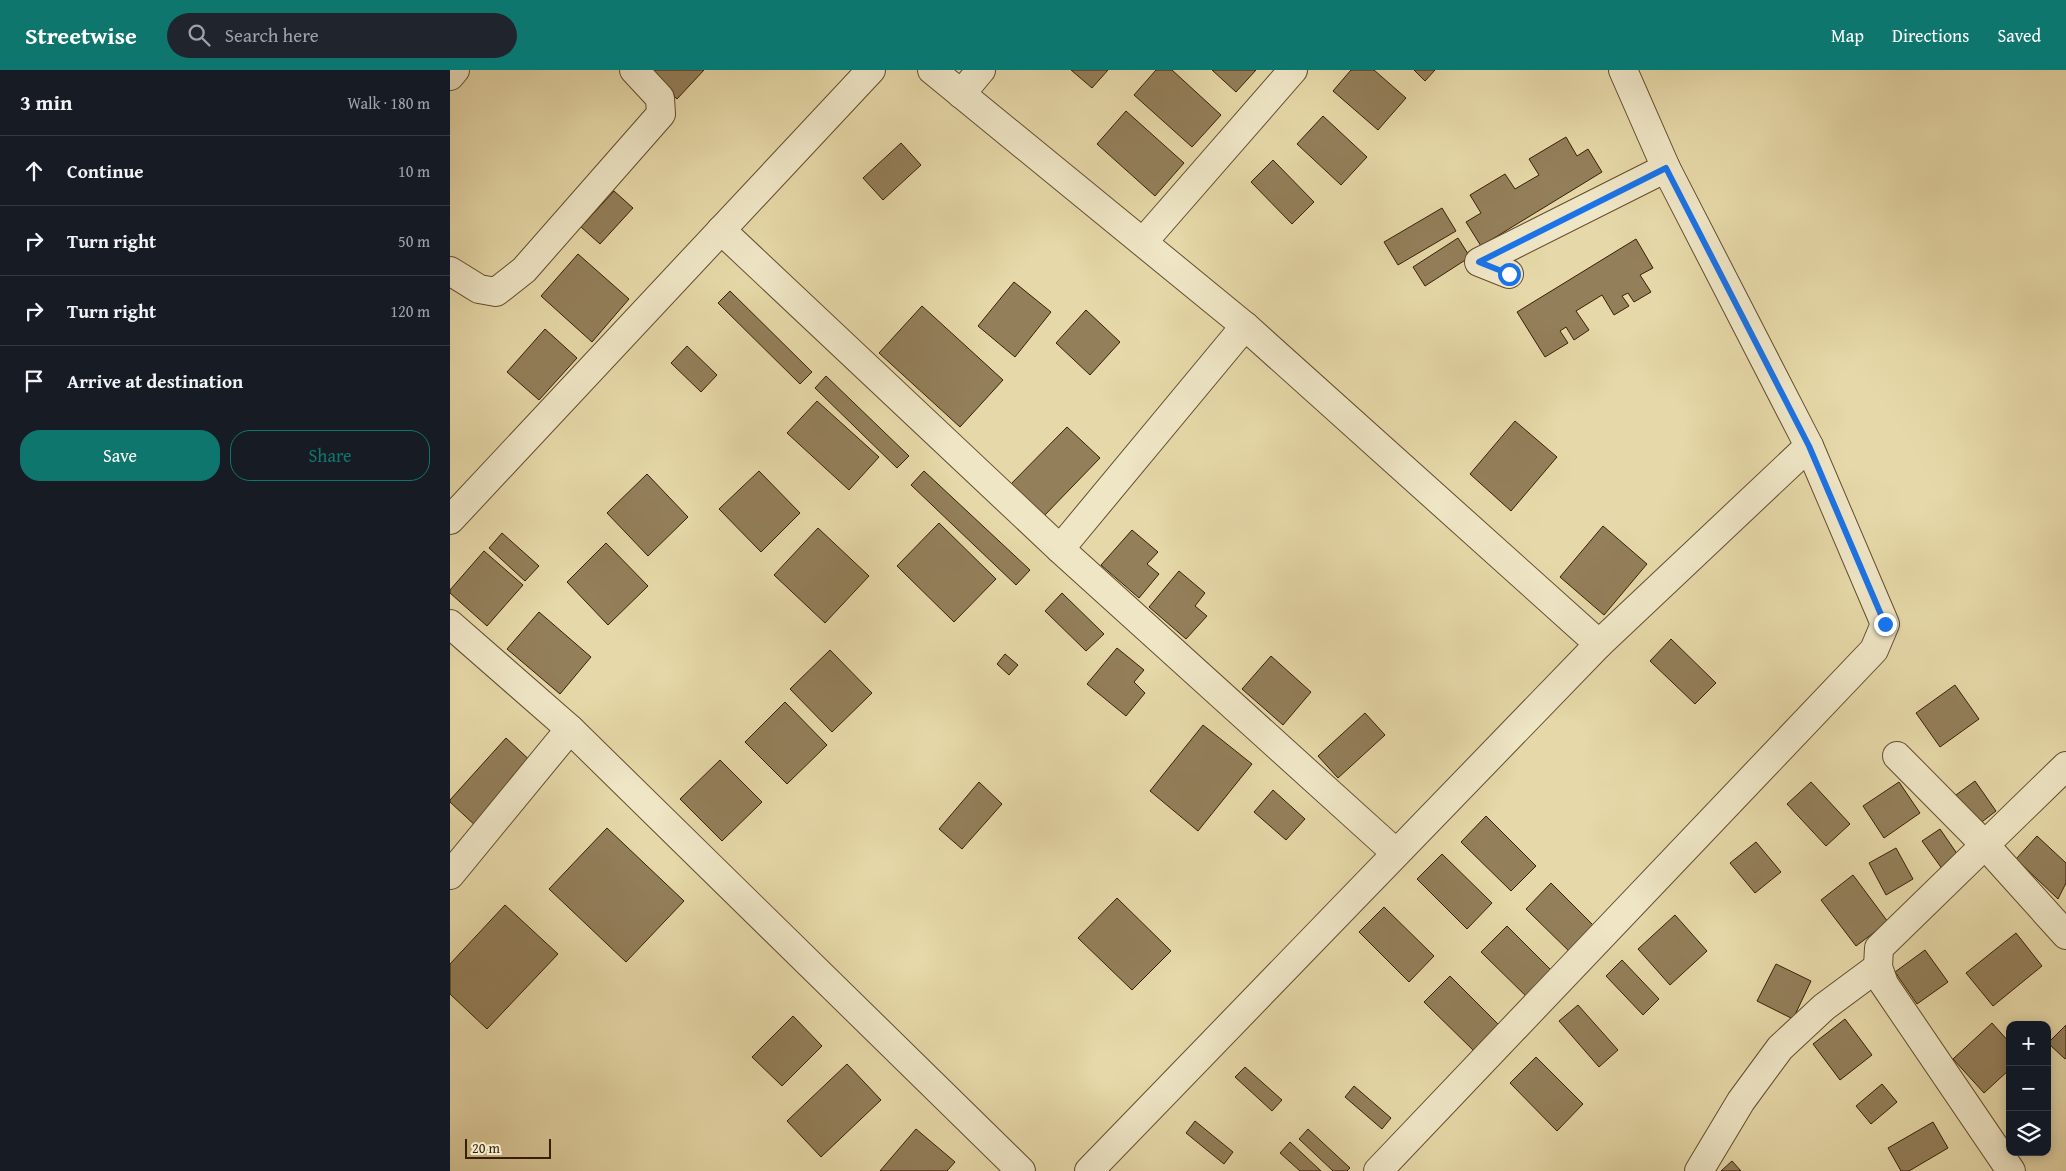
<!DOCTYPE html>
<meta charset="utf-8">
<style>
:root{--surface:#171b24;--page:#20242c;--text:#f1f3f6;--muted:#9ea1a6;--line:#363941;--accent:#0f766e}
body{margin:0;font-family:"Gentium Book Plus",serif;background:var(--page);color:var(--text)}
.controls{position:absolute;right:15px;bottom:15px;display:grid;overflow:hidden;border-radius:10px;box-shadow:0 2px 12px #0003}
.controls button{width:45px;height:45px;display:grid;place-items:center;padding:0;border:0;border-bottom:1px solid var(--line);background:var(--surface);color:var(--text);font:25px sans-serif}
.scale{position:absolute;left:15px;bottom:12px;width:86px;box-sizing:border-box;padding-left:5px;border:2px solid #391f06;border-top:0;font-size:14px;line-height:18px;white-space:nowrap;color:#391f06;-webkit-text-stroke:4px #efe6c6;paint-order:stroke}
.stop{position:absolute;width:15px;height:15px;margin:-11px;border:4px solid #1a73e8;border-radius:50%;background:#fff}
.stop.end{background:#1a73e8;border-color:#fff;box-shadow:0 1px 5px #0008}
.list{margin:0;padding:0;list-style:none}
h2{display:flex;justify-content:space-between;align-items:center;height:65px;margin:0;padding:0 20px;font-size:21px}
h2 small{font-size:16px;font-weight:400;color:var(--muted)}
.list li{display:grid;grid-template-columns:32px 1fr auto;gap:15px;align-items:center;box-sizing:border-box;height:70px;padding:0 20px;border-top:1px solid var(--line)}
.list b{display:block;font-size:19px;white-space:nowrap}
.list em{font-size:16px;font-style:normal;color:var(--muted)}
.actions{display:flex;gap:10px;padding:15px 20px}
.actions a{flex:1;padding:11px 0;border:1px solid var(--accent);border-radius:20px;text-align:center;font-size:18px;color:var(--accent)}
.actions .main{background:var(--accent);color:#fff}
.icon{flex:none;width:28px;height:28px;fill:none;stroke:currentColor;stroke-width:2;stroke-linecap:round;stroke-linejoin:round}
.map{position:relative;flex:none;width:1616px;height:1101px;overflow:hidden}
header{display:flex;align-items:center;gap:30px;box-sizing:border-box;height:70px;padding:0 25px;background:var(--accent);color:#fff}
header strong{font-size:24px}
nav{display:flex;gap:28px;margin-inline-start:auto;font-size:18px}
.search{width:350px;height:45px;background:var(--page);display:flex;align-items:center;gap:12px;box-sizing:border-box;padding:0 18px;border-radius:28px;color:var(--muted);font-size:19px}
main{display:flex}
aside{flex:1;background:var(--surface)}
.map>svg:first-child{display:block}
.building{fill:#937f5a;stroke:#391f06}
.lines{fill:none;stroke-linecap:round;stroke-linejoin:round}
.minor-casing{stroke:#644d2e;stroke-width:30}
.minor{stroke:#efe6c6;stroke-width:28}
.route{stroke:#1a73e8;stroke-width:6}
</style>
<header>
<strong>Streetwise</strong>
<div class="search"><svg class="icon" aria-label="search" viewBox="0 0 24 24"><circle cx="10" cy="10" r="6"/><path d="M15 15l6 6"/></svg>Search here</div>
<nav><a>Map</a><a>Directions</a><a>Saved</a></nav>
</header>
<main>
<aside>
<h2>3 min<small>Walk · 180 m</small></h2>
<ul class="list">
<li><svg class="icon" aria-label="ahead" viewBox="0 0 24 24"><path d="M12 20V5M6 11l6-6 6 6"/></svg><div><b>Continue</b></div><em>10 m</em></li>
<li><svg class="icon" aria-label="right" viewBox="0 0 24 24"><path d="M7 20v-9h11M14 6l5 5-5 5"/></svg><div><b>Turn right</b></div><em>50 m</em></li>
<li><svg class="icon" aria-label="right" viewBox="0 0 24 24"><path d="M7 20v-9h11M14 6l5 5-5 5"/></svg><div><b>Turn right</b></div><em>120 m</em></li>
<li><svg class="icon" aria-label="arrive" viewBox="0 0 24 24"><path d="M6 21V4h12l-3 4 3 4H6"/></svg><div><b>Arrive at destination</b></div></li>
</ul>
<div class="actions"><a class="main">Save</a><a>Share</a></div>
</aside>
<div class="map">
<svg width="1616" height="1101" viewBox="0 0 1616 1101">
<rect width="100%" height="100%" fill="#e6d8a8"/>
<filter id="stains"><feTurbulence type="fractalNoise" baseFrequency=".004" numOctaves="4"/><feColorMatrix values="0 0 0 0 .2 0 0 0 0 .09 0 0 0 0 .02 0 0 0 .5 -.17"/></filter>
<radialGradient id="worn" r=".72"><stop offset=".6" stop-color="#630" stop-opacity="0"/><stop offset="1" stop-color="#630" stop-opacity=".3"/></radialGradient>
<g class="building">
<polygon points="197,0 254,0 227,29"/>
<polygon points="621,0 658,0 642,18"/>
<polygon points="706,0 722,0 771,45 742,77 684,25"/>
<polygon points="762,0 806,0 786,22"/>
<polygon points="901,0 924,0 956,28 928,60 883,21"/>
<polygon points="964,0 985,0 975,11"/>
<polygon points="676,41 734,93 705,126 647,74"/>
<polygon points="873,46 917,87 891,115 847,74"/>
<polygon points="1116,67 1127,86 1138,79 1152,102 1031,176 1016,152 1031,143 1020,125 1055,104 1065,119 1089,105 1079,89"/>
<polygon points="451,73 471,95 433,130 413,108"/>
<polygon points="823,90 864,132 842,154 801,112"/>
<polygon points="164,121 183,138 150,174 131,157"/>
<polygon points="992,138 1006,161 948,195 934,172"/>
<polygon points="1008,168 1020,187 975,216 963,197"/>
<polygon points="1186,169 1203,198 1190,205 1201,222 1184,232 1178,223 1172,226 1179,236 1164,245 1152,225 1126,241 1139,260 1124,270 1116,257 1110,261 1118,273 1095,287 1067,242"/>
<polygon points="128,184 179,229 142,272 91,226"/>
<polygon points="564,212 601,242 565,287 528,256"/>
<polygon points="280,221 362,302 350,314 268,233"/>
<polygon points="472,236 553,310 510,357 429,283"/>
<polygon points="636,240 670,272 640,305 606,273"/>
<polygon points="95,259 127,288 89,330 57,302"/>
<polygon points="237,276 267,305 251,322 221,293"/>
<polygon points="376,306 459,386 447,398 365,318"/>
<polygon points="367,331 429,387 399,420 337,363"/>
<polygon points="1065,351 1107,387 1061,441 1020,404"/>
<polygon points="617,357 650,388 593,447 560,415"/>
<polygon points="309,401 350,443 311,482 269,439"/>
<polygon points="474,401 580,500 566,515 461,415"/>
<polygon points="197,404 238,447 198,486 157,443"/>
<polygon points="489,453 546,509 504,552 447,496"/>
<polygon points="1153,456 1197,494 1154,545 1110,507"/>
<polygon points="368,458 419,506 375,553 324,505"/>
<polygon points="682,460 708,482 697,494 709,504 689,528 651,495"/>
<polygon points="52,463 89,496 75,511 39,478"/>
<polygon points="156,473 198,516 158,555 117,512"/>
<polygon points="34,481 73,515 37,556 0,523 0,520"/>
<polygon points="729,501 755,523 745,536 757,546 736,569 699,537"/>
<polygon points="612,523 654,564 636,581 595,541"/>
<polygon points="89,542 141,587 110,624 57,579"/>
<polygon points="1221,569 1266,613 1245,634 1200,591"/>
<polygon points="667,578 694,600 684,612 695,623 676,646 637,614"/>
<polygon points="380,580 422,623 382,662 340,619"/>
<polygon points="555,584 568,595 559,605 547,594"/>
<polygon points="821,586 861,622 833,655 792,619"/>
<polygon points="1505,615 1529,649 1490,677 1466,643"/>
<polygon points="335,632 377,675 337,714 295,672"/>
<polygon points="915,643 935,665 888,708 868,686"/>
<polygon points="753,655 802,694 748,761 700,721"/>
<polygon points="56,668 85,695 28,758 0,732 0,730"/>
<polygon points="270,690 312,732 272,771 230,729"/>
<polygon points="1525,711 1546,741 1528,755 1506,725"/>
<polygon points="529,712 552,734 512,779 489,759"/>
<polygon points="1361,712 1400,754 1376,776 1337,734"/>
<polygon points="1449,712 1470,743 1434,768 1413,736"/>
<polygon points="823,720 855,749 836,770 804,742"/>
<polygon points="1036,746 1086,796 1061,821 1011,772"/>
<polygon points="157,758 234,831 176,892 99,819"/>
<polygon points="1490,759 1510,788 1493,800 1472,771"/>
<polygon points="1587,766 1616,793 1616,813 1608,829 1566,789"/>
<polygon points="1306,772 1331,802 1305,823 1280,793"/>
<polygon points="1446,778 1463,809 1436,825 1419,793"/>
<polygon points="992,784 1042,833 1017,859 967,809"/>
<polygon points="1403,805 1438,852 1406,876 1371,830"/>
<polygon points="1101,813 1151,863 1126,888 1076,839"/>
<polygon points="667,828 721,881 682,920 628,868"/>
<polygon points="55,835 108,884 37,959 0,924 0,894"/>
<polygon points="934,837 984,886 959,912 909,862"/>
<polygon points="1225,845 1257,881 1220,915 1188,879"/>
<polygon points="1057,856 1106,905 1081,931 1031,882"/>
<polygon points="1566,863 1592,896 1543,936 1516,903"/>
<polygon points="1475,880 1498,912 1467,934 1445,902"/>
<polygon points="1172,890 1209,929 1193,945 1156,906"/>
<polygon points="1326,894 1361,911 1343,949 1307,931"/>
<polygon points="1000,906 1049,955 1024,981 974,932"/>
<polygon points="1128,935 1168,980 1149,997 1109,951"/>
<polygon points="343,946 372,976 332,1016 302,987"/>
<polygon points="1395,949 1422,985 1390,1010 1363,974"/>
<polygon points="1542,953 1560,973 1560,999 1534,1023 1503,989"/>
<polygon points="1616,955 1616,987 1615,989 1598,973"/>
<polygon points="1086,987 1133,1034 1107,1061 1060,1013"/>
<polygon points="397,994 431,1030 371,1087 337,1051"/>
<polygon points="795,997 832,1030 822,1041 785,1007"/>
<polygon points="1432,1014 1447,1032 1421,1054 1406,1036"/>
<polygon points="904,1016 941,1048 932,1059 895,1027"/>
<polygon points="745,1051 783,1082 774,1094 736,1063"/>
<polygon points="1483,1052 1498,1078 1459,1101 1451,1101 1438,1078"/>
<polygon points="466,1059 505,1092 497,1101 430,1101"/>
<polygon points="858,1059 900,1098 897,1101 883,1101 849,1069"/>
<polygon points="840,1072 871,1101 850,1101 830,1083"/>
<polygon points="1282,1091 1291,1101 1271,1101"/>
</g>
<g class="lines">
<g class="minor-casing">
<g id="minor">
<polyline points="482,0 795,256 1149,574 1359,376"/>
<polyline points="0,6 5,0"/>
<polyline points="511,24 531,0"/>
<polyline points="271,160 610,479 946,783"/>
<polyline points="693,172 843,0"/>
<polyline points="0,201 29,219 46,222 74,200 211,44 210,28 184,0"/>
<polyline points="1059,204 1029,192 1216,98"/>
<polyline points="0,450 421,0"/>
<polyline points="610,479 795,256"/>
<polyline points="0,554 120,659 571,1101"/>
<polyline points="1447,686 1535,775 1616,865"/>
<polyline points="0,805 120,659"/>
<polyline points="639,1101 1149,574"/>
<polyline points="928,1101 1424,580 1435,554 1359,376 1216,98 1173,0"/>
<polyline points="1249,1101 1291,1031 1330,978 1374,937 1428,897"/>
<polyline points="1561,1101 1434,914 1428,897 1429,878 1616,696"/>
</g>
</g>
<use href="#minor" class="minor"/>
</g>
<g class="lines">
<polyline class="route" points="1059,204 1029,192 1216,98 1359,376 1435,554"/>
</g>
<rect width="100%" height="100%" filter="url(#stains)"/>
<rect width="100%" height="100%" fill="url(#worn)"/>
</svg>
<div class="controls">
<button>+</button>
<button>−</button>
<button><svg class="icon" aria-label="layers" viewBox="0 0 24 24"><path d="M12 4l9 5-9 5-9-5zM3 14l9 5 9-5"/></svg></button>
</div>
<div class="scale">20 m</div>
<div class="stop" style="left:1059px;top:204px"></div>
<div class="stop end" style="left:1435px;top:554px"></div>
</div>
</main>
